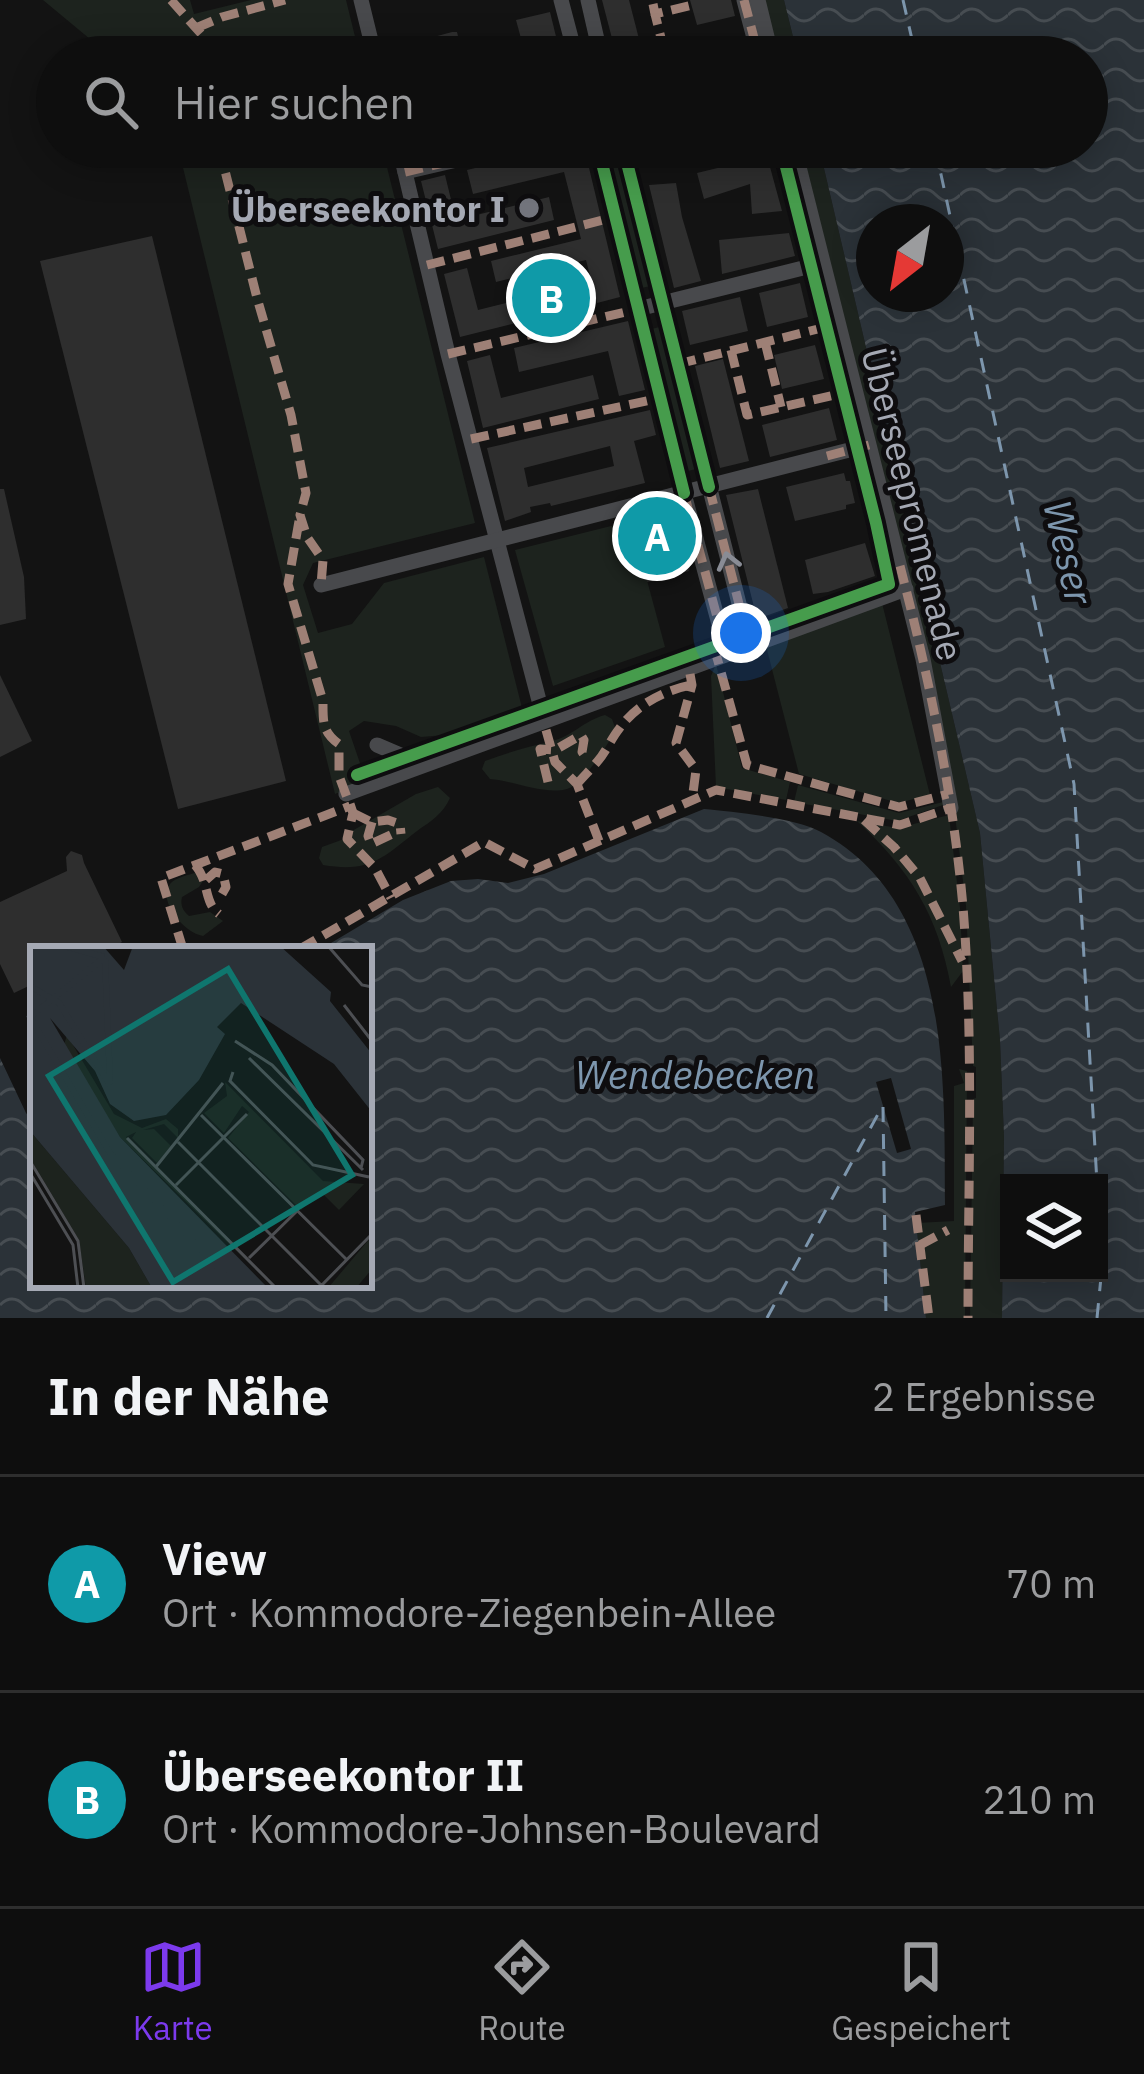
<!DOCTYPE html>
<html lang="de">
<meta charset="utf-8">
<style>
:root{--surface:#0e0e0e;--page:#1c1c1c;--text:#f1f3f6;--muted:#9b9c9e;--line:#2e2e2e;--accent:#7c3aed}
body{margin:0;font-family:"IBM Plex Sans",sans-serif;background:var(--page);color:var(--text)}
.controls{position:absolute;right:36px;bottom:36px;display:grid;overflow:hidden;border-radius:0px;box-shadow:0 6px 30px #0003}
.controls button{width:108px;height:108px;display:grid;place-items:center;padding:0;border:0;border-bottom:3px solid var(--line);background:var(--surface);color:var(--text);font:60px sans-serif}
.compass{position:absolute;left:856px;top:204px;width:108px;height:108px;border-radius:50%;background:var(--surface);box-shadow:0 6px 30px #0003;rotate:211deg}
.you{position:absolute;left:741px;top:633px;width:42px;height:42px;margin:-30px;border:9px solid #fff;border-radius:50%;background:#1a73e8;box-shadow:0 0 0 18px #1a73e833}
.badge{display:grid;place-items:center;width:78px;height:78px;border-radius:50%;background:var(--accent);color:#fff;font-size:39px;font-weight:700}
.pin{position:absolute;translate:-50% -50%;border:6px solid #fff;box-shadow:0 3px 12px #0006}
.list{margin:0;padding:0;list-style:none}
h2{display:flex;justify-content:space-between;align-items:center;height:156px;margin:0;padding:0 48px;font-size:51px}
h2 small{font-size:39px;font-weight:400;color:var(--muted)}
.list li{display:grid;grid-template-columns:78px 1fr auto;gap:36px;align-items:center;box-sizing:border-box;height:216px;padding:0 48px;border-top:3px solid var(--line)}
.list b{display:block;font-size:45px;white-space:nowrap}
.list p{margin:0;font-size:39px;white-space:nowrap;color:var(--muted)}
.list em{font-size:39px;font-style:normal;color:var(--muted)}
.icon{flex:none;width:66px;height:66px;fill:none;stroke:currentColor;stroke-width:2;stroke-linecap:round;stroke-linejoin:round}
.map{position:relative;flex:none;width:1144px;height:1318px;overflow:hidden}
.search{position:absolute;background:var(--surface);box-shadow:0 6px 30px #0003;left:36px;right:36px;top:36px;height:132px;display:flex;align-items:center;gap:30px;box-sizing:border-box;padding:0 42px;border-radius:66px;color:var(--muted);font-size:45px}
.sheet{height:588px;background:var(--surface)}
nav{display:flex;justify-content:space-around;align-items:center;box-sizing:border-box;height:168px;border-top:3px solid var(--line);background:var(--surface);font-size:33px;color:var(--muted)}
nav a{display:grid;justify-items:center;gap:6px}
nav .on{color:var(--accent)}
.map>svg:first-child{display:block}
.grass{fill:#1d231e}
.water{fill:url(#water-waves);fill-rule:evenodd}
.pier{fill:#131313}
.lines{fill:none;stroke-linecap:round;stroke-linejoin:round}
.ferry{stroke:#7d96ad;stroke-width:3;stroke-dasharray:15 12;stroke-linecap:butt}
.building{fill:#2e2e2e;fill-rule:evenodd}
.minor{stroke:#48494c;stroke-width:15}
.quiet{stroke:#9e8076;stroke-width:9;stroke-dasharray:18 9;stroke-linecap:butt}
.cycleway-casing{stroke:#0e0d0f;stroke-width:20}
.cycleway{stroke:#469c4c;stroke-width:12}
.oneway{stroke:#898c95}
.poi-dot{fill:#72747c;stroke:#0e0d0f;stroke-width:4.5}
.labels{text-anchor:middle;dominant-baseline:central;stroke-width:10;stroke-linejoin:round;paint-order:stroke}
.poi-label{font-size:36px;font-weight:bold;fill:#a5a9b4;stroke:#0e0d0f;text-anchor:end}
.street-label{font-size:36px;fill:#a5a9b4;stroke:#0e0d0f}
.water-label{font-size:39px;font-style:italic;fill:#7d96ad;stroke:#0e0d0f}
.inset-river{fill:none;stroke:#2b3238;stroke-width:6}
.inset-road{fill:none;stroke:#4d4f53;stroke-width:3}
.view{fill:#0f766e;fill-opacity:0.15;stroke:#0f766e;stroke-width:6}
.inset-edge{fill:none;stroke:#a5a9b4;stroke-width:6}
</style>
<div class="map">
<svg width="1144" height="1318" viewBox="0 0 1144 1318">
<defs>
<pattern id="water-waves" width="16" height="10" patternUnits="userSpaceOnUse" patternTransform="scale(3)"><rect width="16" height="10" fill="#2b3238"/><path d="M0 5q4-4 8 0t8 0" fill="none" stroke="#474d52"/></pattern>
</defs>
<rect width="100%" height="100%" fill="#131313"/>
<g class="grass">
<polygon points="43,0 190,0 194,14 251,0 346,0 360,57 156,57 153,47 108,54"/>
<polygon points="762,0 784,0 798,57 777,57"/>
<polygon points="178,147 382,147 475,523 313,563 303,585 318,633 352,624 384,583 484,557 522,708 457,734 421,737 396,726 364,721 349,731 362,769 361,784 335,794"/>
<polygon points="603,147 619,147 654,285 638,289"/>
<polygon points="799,147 819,147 980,833 1000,1040 1004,1136 1002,1318 970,1318 973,1099 976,1098 976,1067 973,1066 966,906 953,799"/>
<polygon points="663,326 700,468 684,472 648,330"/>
<polygon points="631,521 665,647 553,686 515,550"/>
<polygon points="882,603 930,795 898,803 799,774 766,646"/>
<polygon points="716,664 742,768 790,782 786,800 716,787 711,676"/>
<path d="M605,715L612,719L616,730C607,745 583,785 567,789C544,795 514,781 490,779L482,769L485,761C509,752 528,747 552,741C571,737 585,720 605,715Z"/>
<polygon points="798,785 899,813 943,802 943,805 897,821 794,802"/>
<path d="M438,787L450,798C443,814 431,821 417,831C382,858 371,873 323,865L319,858L322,847L344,839L352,831L416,794Z"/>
<path d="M949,815L960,908L963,971L951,987C938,915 910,870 857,821L898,828Z"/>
<path d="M198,872L203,881L199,887L182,897C180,905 183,911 189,916L210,912L223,921L203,936C185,933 157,902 170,884C176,877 189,875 198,872Z"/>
<polygon points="959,1069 967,1071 965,1318 926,1318 916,1223 954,1221 954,1086 964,1083"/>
</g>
<g class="water">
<path d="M784,0H1144V1318H1002L1004,1136L1000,1040L980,833L819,147H1087V57H798ZM946,222V294H874V222ZM1009,1183H1099V1273H1009Z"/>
<path d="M704,809C734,812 797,818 821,832C952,903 944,1078 945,1205L915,1212L926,1318H0V1058L26,1113L33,1122V1285H369V949H321L403,900L451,881L478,879L508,883L544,874Z"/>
</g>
<polygon class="pier" points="891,1078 911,1149 897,1153 876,1082"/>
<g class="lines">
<g class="ferry">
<polyline points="903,0 916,57"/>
<polyline points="935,147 1074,784 1097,1183"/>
<polyline points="883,1107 886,1318"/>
<polyline points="767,1318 883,1105"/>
<polyline points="1097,1318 1102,1267 1099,1212"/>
</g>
</g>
<g class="building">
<polygon points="602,0 629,0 639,39 614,46"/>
<polygon points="690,0 731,0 735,16 697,25"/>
<polygon points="550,12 561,57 526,57 516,20"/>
<polygon points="452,32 457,32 461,49 455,51 457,57 430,57 427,45 432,44 430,38"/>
<polygon points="563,147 584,147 620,297 597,303 586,260 496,282 491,261 581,239 564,172 473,194 467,170"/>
<polygon points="767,156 782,211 752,214 750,184 704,199 697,173"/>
<polygon points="445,175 456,220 549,197 554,220 438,249 421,181"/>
<polygon points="676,183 682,217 701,281 674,288 649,185"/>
<polygon points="789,233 795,256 722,274 719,240"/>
<polygon points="152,236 286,781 178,809 40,261"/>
<polygon points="467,268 478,310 570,287 576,308 460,337 444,274"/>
<polygon points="800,283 808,317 767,327 759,293"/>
<polygon points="740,297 748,331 690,345 682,311"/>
<polygon points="628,321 645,390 619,396 608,351 519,372 514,348"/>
<polygon points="815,345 824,379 782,389 774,355"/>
<polygon points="490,355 501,398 593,375 599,399 483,428 467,361"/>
<polygon points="723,359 749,461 720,468 695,366"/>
<polygon points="829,408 837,440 770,457 762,425"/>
<path d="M650,410L656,435L634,441L645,483L551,506L550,503L530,507L531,512L505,521L487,448ZM610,446L614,466L528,487L524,468Z"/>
<polygon points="844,473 846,481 850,481 855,503 846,505 846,509 795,521 786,487"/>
<polygon points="0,489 4,489 24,577 26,619 0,625"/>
<polygon points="758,489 788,608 757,619 726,495"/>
<polygon points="672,510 689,571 647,582 631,521"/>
<polygon points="865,543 875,576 828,592 813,594 805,560"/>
<polygon points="0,675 32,741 0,757"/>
<polygon points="71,851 82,855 84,863 122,942 108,949 33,949 33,984 14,993 0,964 0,902 67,871 66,857"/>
</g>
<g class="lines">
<g class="minor">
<polyline points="361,0 375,57"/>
<polyline points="561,0 576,57"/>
<polyline points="588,0 601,57"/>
<polyline points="744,0 759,57"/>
<polyline points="758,0 772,57"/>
<polyline points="399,147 448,354 541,708"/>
<polyline points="598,147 671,445 724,643"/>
<polyline points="623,147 747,635"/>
<polyline points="781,147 876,523 891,593"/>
<polyline points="794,147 923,659 951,808"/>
<polyline points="405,172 512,147"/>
<polyline points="638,309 811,266"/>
<polyline points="321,585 857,448"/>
<polyline points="377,745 405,757"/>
<polyline points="357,775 889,584"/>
<polyline points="346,794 906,589"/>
</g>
<g class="quiet">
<polyline points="171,0 204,37 204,57"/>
<polyline points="744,0 759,57"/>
<polyline points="653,4 655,14 692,5"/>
<polyline points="196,28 222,17 285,0"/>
<polyline points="637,57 664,50 655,14"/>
<polyline points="219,147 257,298 291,415 306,493 300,515 307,537 323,560 321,585"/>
<polyline points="405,172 512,147"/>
<polyline points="427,265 615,217"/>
<polyline points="765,342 781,407"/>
<polyline points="731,350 747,415 843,393"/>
<polyline points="448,354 638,309"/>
<polyline points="678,364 826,327"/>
<polyline points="471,439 660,398"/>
<polyline points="827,456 869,445"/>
<polyline points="709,487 747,635"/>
<polyline points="684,493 724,643"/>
<path d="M299,521L288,584L323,701C323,721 322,732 339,744V776L348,800"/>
<path d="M900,566C929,677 953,793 963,907C974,1044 968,1181 968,1318"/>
<polyline points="714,647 747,765 899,807 948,794"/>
<polyline points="690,674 692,685 676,743 696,770 693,793 696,799"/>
<polyline points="546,730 555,762 577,784 599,841"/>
<polyline points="548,782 540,749 555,750 581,735 584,740 582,752 587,759"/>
<path d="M577,784C584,776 591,769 597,762C606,752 611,739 619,729C636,705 664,690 692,685"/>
<polyline points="350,804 353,813 347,839 375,868 391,898"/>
<polyline points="353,813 371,822 388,820 400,824 401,834"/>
<polyline points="864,820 894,847 920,878 962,961"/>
<polyline points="372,822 368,836 371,844 399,831"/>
<path d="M195,865C210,882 203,902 219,914"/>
<polyline points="206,880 215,872 223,874 226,887 222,894"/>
<polyline points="183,949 161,878 350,806"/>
<polyline points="300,949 484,842 535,869 716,790 900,825 951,808"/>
<polyline points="916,1215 929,1318"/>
<polyline points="920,1245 948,1230"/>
</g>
<g class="cycleway-casing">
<g id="cycleway">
<polyline points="598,147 684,493"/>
<polyline points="623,147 709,487"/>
<polyline points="357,775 889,584 876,523 781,147"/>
</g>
</g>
<use href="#cycleway" class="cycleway"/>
</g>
<defs><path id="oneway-chevron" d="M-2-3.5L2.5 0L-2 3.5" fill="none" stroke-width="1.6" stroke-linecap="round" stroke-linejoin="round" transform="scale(3)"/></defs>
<use class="oneway" href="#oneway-chevron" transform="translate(728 561) rotate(-104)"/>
<circle class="poi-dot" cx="529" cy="208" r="12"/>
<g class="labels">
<g class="poi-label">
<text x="505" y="208">Überseekontor I</text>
</g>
<g class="street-label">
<text transform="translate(913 504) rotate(76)">Überseepromenade</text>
</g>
<g class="water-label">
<text transform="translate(1069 552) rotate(77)">Weser</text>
<text x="695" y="1074">Wendebecken</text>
</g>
</g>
<g transform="translate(30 946)">
<rect width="342" height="342" fill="#131313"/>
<path d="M37,89L84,168L112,182L136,173L148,183V192L134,178L113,184L124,183L141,200L127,217L102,192L106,186L96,191L244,342L90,191L33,102ZM195,136L293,235L334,238L309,264L290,245L271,264L198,192L219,166L212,160L194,187L174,167L197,150Z" fill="#1d231e"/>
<path d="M0,185L99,302L122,342H56L49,294L0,212ZM342,290V323L326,342H298Z" fill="#1d231e"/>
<path d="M0,0H73L94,24L103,0H250L301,46L300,55L342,108V166L304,118L211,57L187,81L195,88L169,134L136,169L104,175L80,158L65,125L20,72L90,191L238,342H122L99,302L0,185Z" fill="#2b3238"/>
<path class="inset-river" d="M35,0L74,11M75,11L0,71L80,207L207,342M75,13L80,135M0,40L29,57L80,139"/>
<path class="inset-road" d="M298,0L332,39L342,41M314,59L342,95M205,95L242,119L333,214L331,222M219,112L333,224M203,126L200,135L283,219L339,231M171,169L317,314M97,192L246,342M148,196L294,342M0,215L48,295L54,342M125,222L193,137M0,227L43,299L48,342M146,239L217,168M219,312L267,265M289,342L342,288"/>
<path class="view" d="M198,23L322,229L143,336L19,130Z"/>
<rect width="342" height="342" class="inset-edge"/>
</g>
</svg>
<div class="controls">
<button><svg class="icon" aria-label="layers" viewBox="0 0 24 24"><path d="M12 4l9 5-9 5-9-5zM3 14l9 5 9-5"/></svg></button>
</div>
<svg class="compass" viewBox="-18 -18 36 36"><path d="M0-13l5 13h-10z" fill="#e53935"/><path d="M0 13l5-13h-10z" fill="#9b9c9e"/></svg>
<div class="you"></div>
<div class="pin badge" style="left:657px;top:536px;background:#0f9aa8">A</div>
<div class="pin badge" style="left:551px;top:298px;background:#0f9aa8">B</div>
<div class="search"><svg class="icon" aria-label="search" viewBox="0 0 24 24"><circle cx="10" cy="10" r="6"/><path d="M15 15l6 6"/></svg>Hier suchen</div>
</div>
<section class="sheet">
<h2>In der Nähe<small>2 Ergebnisse</small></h2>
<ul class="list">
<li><span class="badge" style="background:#0f9aa8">A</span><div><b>View</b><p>Ort · Kommodore-Ziegenbein-Allee</p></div><em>70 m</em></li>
<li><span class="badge" style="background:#0f9aa8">B</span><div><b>Überseekontor II</b><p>Ort · Kommodore-Johnsen-Boulevard</p></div><em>210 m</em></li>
</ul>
</section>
<nav>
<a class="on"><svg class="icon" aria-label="map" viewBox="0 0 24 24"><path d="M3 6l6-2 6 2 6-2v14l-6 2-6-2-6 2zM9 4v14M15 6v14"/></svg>Karte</a>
<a><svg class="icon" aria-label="directions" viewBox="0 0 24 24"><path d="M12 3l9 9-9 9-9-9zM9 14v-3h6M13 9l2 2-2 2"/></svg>Route</a>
<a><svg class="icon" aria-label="saved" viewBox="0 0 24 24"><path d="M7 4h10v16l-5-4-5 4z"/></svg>Gespeichert</a>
</nav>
